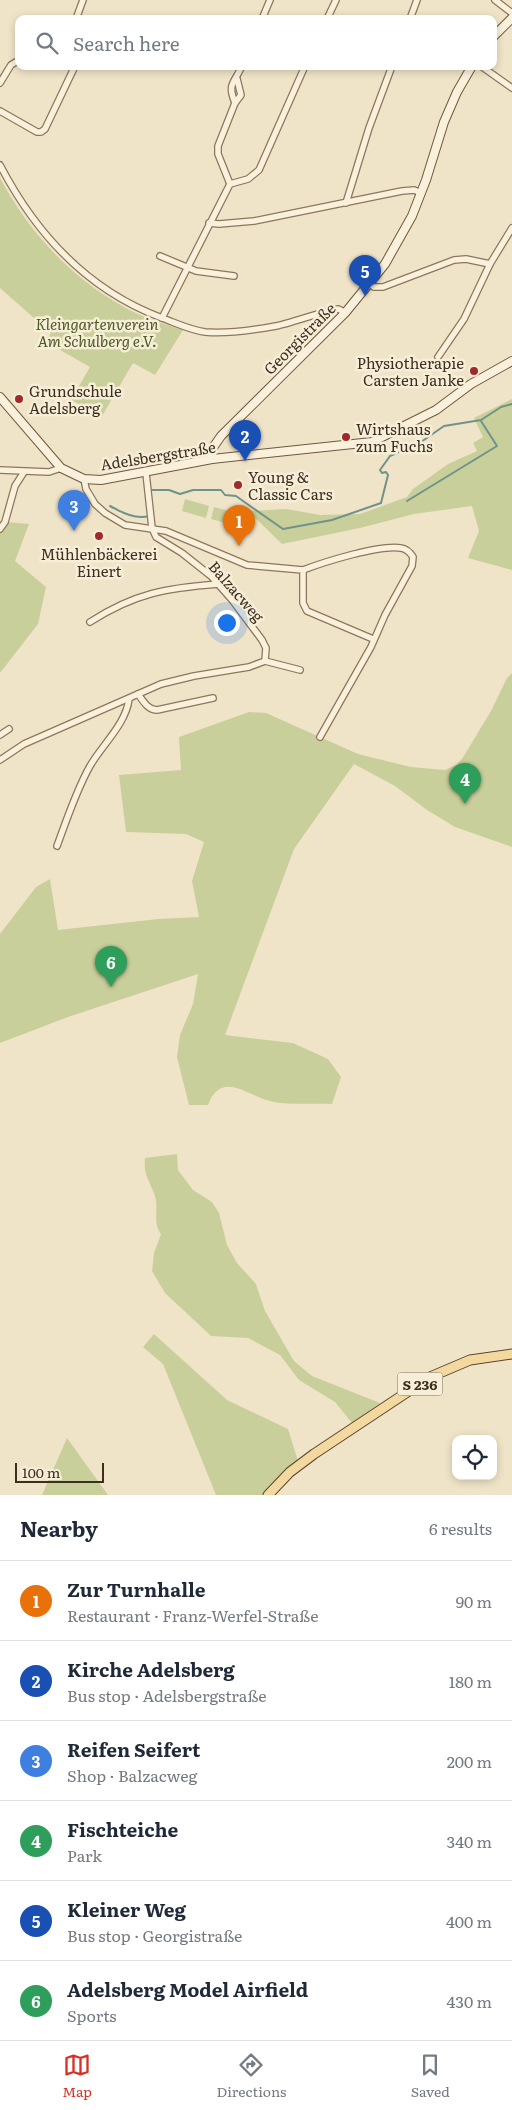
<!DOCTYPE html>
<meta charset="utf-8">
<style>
:root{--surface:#fff;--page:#f6f6f7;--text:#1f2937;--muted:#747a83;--line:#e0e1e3;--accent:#d93025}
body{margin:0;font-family:Literata,serif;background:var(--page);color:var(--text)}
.controls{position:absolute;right:15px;bottom:15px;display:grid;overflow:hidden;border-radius:10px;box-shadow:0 2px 8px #0003}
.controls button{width:45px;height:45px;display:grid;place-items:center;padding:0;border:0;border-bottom:1px solid var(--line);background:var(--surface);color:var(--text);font:25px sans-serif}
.scale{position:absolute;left:15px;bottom:12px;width:89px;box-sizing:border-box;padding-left:5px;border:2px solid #3d2e20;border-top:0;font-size:14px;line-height:18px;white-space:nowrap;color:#3d2e20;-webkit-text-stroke:4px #f7eed8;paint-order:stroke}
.you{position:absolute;left:226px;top:622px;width:18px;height:18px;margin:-12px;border:4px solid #fff;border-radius:50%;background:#1a73e8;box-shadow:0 0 0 8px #1a73e833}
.badge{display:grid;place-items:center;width:32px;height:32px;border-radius:50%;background:var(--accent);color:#fff;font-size:16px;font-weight:700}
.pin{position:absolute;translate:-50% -41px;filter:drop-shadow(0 1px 2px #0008)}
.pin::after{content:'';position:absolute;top:26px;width:18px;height:15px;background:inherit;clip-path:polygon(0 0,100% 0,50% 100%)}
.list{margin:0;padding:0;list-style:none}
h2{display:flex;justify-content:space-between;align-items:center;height:65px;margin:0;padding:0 20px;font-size:21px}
h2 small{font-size:16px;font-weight:400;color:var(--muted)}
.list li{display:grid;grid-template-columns:32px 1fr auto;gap:15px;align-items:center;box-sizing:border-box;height:80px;padding:0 20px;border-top:1px solid var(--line)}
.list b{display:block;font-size:19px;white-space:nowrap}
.list p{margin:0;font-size:16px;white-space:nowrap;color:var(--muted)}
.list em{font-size:16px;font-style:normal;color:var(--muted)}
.icon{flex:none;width:28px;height:28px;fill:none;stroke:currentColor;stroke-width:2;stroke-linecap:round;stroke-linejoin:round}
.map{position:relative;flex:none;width:512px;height:1495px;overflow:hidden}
.search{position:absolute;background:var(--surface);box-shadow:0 2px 8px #0003;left:15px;right:15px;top:15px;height:55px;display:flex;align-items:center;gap:12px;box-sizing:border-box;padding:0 18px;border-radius:10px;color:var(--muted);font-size:19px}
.sheet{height:545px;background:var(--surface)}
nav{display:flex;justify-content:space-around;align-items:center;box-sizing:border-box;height:70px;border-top:1px solid var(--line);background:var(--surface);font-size:14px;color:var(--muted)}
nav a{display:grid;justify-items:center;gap:2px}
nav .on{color:var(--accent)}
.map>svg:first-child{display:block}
.green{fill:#c9cf9b}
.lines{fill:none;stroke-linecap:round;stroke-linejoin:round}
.stream{stroke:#6f938a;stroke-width:2}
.street-casing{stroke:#8d765c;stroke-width:8}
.secondary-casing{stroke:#6f573f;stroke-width:10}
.primary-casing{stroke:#5b4430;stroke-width:11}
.street{stroke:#faf1dc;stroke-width:5.5}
.secondary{stroke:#faf1dc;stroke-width:8}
.primary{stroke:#f3d9a0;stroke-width:9}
.poi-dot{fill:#9e2a2b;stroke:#f7eed8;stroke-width:2}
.labels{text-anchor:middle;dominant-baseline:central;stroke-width:5;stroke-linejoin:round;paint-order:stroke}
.shield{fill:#f7eed8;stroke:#756857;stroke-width:1}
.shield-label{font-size:14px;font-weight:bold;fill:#3d2e20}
.park-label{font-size:15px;font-style:italic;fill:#4d5a26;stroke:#f7eed8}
.street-label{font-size:15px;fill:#3d2e20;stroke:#f7eed8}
.poi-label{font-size:15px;fill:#3d2e20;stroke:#f7eed8;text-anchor:start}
</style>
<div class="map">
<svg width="512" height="1495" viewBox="0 0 512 1495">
<rect width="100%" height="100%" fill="#f0e4c8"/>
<g class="green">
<path d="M0,178C31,236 79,287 140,315C153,321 169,325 183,330L155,375L133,363L102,416L71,400L90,367L46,342L51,333L0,288Z"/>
<polygon points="512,399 512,570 468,558 479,531 472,506 414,514 360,528 282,544 248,511 286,509 320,515 360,514 407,497 413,489 448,464 477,451 473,443 483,437 474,418"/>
<polygon points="185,499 209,506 206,518 182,511"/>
<polygon points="214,507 247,516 244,528 211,519"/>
<polygon points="7,522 29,524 15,561 46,587 38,624 0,673 0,533"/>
<path d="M512,673V847L455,827L427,810L395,786L354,764L294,849L225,1035L293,1043L328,1059L341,1077L332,1104C313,1103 292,1105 274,1102C249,1098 222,1068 208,1105H189L177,1057L180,1035L193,1004L198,974L68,1017L0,1043V934L36,887L50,879L58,930L158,919L199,917L192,881L204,842L186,834L126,832L119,775L181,770L179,737L249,712L266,713L358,754L411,767L445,770L456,765L462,759L491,711L507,678Z"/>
<path d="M177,1154L178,1170L193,1190L212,1202L219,1213L227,1245L237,1263L256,1284L265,1311L294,1361L312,1376L380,1403L352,1423L335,1402L299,1380L280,1355L248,1338L211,1336L165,1293L152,1271L154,1253L161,1234C152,1222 159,1209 155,1196C150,1181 143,1175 145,1158Z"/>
<polygon points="154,1334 227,1400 288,1429 298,1461 262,1495 216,1495 163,1364 143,1347"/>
<polygon points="67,1438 108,1495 42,1495"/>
</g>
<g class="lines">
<g class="stream">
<polyline points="152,490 169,490 180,494 193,490 221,490 225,495 236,496 243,501 283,529 332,520 381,503 388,475 386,472 382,473 380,470 390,456 421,442 444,426 481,420 501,407 512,404"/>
<polyline points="407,501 497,446 481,421"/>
<path d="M110,506C121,512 136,520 149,516"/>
</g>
<g class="street-casing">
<g id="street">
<polyline points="495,0 512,13"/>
<polyline points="76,19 83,0"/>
<polyline points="262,19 270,0"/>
<polyline points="327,19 336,0"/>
<polyline points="410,19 417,0"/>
<polyline points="481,66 512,88"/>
<polyline points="0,83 11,65 19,60"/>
<path d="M235,103C227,83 234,84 242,66"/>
<polyline points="0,111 37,132 41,132 45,129 75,66"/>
<path d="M0,165C36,234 87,290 162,318C176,323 190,330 205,332C227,334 254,330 276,326C288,324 333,308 338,309C339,309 344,312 345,313"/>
<polyline points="230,184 218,154 218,146 235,103 241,95 237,79"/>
<polyline points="346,203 369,128 392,66"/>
<polyline points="209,223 219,224 254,221 402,191 414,190 421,193"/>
<polyline points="160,256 196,271 234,276"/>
<polyline points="370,284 374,287 383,287 454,260 466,259 490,264"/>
<polyline points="162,318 230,184 248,179 259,170 305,66"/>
<polyline points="438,357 464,319 490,264 512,228"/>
<polyline points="0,470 49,472 61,468"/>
<polyline points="84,479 86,489 95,504 105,513 125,525 166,531 247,565 303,570 303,603 307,611 373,639"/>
<polyline points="0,529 5,522 15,486 24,472"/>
<path d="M303,570C324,562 381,544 401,548C407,549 410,552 413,557L412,566L385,615L371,647L320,737"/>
<path d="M90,622C135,593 167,588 218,584"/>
<polyline points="265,661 300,670"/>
<path d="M138,694C143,701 148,710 157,710L213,698"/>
<polyline points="0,735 9,729"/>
<polyline points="0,760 24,744 161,684 194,676 249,667 265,661 266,648 262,640 233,601 211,576 182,553 156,537 152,528 146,473"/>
<path d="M57,846C67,819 76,791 90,766C102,745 126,724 129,699"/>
</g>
</g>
<g class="secondary-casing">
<g id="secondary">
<polyline points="493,37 512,18"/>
<polyline points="0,397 61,468 84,479 101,480 212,459 372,442 436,410 471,384 512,361"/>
<polyline points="212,459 212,449 221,436 345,313 385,264 412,216 426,180 444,122 457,92 472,66"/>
</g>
</g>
<g class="primary-casing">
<polyline id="primary" points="268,1495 290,1472 314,1454 430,1377 470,1360 512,1354"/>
</g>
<use href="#street" class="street"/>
<use href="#secondary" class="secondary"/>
<use href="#primary" class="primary"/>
</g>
<g class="poi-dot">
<circle cx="474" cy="371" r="5"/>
<circle cx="19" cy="399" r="5"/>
<circle cx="346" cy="437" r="5"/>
<circle cx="238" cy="485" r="5"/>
<circle cx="99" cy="536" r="5"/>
</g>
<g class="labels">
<rect class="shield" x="397.5" y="1372.5" width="45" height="23" rx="4"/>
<g class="shield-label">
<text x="420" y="1384">S 236</text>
</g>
<g class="park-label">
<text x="97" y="323">Kleingartenverein<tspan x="97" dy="17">Am Schulberg e.V.</tspan></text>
</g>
<g class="street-label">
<text transform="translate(299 338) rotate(-45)">Georgistraße</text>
<text transform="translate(158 455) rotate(-9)">Adelsbergstraße</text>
<text transform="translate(237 591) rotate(49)">Balzacweg</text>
</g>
<g class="poi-label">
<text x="464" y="362" text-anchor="end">Physiotherapie<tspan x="464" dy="17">Carsten Janke</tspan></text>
<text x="29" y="390">Grundschule<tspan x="29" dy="17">Adelsberg</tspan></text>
<text x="356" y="428">Wirtshaus<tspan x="356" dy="17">zum Fuchs</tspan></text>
<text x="248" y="476">Young &amp;<tspan x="248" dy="17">Classic Cars</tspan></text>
<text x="99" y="553" text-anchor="middle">Mühlenbäckerei<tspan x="99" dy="17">Einert</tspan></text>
</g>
</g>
</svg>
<div class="controls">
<button><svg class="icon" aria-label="locate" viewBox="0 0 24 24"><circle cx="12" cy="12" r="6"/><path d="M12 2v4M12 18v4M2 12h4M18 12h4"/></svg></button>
</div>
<div class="scale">100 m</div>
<div class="you"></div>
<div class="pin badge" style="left:239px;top:546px;background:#e8710a">1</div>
<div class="pin badge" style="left:245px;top:461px;background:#1a4fb4">2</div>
<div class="pin badge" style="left:74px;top:531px;background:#3f7fe0">3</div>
<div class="pin badge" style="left:465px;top:804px;background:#2e9e5b">4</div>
<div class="pin badge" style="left:365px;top:296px;background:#1a4fb4">5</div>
<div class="pin badge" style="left:111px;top:987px;background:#2e9e5b">6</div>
<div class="search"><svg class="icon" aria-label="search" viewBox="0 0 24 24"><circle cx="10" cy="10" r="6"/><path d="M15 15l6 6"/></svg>Search here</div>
</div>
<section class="sheet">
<h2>Nearby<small>6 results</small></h2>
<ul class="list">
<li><span class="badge" style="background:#e8710a">1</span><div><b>Zur Turnhalle</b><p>Restaurant · Franz-Werfel-Straße</p></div><em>90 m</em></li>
<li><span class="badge" style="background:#1a4fb4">2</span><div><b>Kirche Adelsberg</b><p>Bus stop · Adelsbergstraße</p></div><em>180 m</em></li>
<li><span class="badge" style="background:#3f7fe0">3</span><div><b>Reifen Seifert</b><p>Shop · Balzacweg</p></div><em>200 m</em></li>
<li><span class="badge" style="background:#2e9e5b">4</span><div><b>Fischteiche</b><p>Park</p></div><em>340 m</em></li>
<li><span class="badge" style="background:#1a4fb4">5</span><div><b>Kleiner Weg</b><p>Bus stop · Georgistraße</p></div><em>400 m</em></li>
<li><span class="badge" style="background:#2e9e5b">6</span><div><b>Adelsberg Model Airfield</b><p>Sports</p></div><em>430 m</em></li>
</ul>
</section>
<nav>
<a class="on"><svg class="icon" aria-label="map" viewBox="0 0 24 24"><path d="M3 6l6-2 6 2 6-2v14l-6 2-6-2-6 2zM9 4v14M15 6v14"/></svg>Map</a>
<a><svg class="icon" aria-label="directions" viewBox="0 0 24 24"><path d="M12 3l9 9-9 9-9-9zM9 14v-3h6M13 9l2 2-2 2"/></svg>Directions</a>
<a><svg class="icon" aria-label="saved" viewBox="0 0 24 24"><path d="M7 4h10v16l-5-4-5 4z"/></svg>Saved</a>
</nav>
